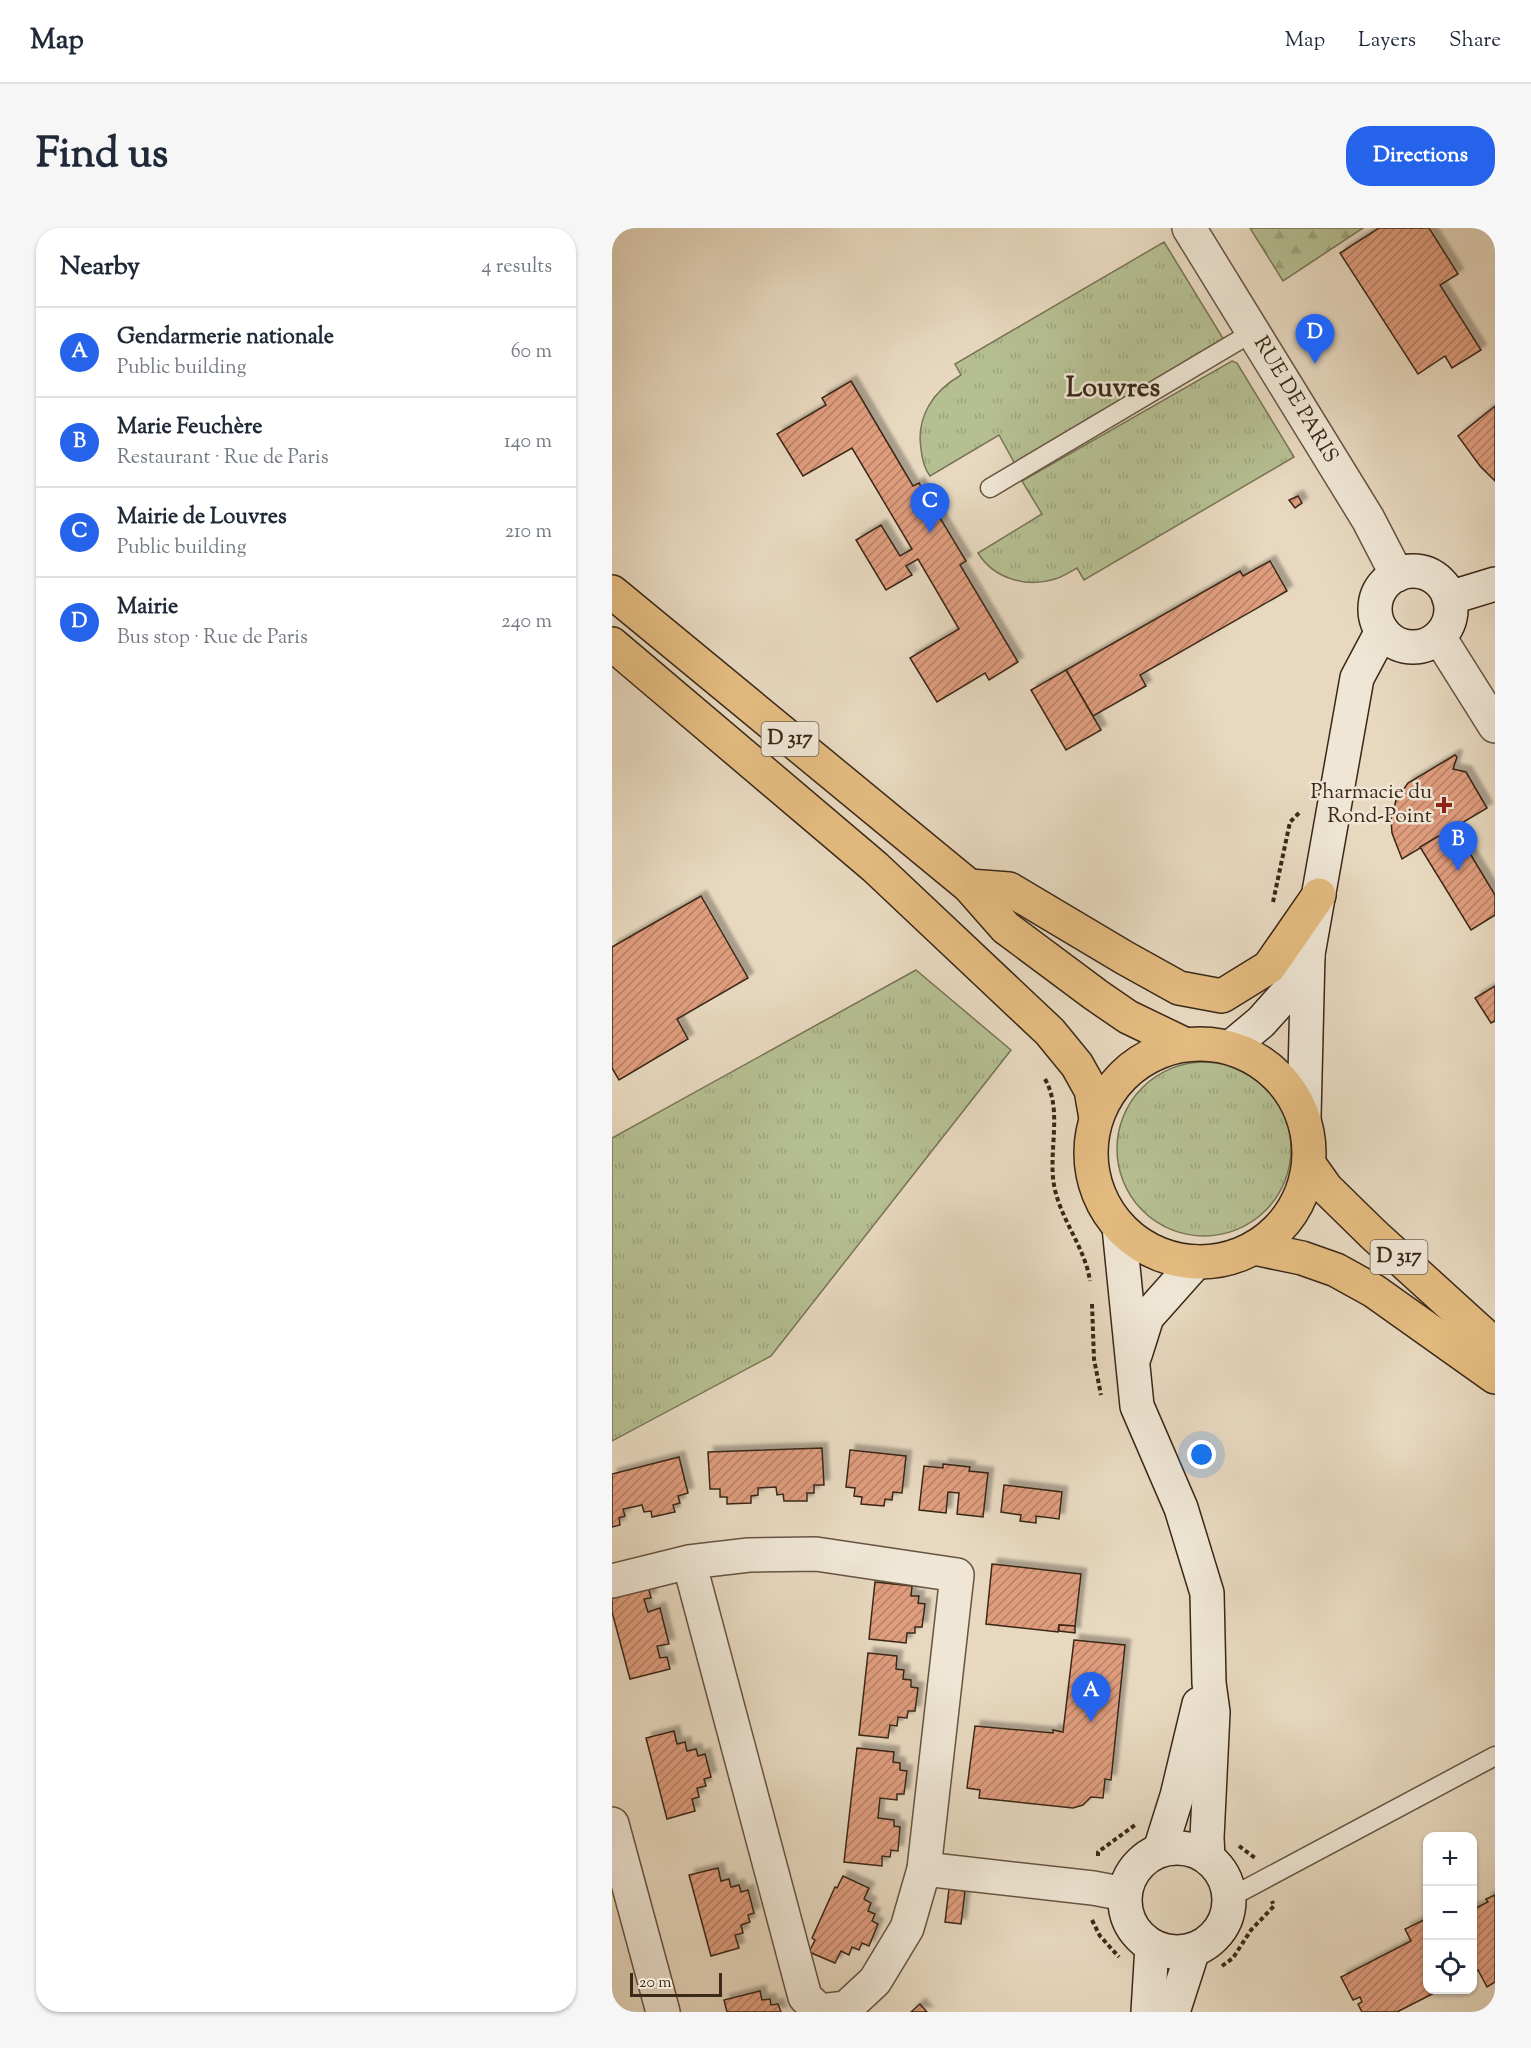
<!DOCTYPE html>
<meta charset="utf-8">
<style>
:root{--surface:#fff;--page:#f6f6f7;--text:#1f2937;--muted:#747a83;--line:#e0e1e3;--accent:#2563eb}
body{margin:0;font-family:"Sorts Mill Goudy",serif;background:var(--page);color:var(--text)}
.controls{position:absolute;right:18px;bottom:18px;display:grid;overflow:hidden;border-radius:12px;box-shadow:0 2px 4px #0004}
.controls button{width:54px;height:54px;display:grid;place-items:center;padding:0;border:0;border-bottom:2px solid var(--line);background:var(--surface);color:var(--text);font:30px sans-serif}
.scale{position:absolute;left:18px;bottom:15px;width:92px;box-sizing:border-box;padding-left:6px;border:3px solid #3a2818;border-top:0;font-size:16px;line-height:21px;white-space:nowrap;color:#3a2818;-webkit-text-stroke:4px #efe6d5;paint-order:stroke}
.you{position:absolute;left:590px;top:1227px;width:21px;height:21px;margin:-15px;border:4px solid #fff;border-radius:50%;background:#1a73e8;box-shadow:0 0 0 9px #1a73e833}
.badge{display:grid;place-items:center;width:39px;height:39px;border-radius:50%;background:var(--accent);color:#fff;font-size:20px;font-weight:700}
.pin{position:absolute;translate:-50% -50px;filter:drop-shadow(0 2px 3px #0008)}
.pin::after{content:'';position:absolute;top:32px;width:21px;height:18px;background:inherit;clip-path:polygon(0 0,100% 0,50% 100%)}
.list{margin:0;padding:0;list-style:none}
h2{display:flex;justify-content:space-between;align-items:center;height:78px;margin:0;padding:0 24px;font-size:26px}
h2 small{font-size:20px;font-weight:400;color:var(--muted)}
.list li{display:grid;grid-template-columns:39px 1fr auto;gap:18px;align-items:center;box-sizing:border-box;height:90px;padding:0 24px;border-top:2px solid var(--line)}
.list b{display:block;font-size:22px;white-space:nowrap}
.list p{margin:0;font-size:20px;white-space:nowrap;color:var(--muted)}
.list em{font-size:20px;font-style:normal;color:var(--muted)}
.icon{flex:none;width:33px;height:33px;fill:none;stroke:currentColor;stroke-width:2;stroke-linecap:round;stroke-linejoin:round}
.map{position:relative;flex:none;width:883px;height:1784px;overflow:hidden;border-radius:24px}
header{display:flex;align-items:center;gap:36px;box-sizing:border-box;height:84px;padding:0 30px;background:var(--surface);border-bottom:2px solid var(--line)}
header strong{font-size:28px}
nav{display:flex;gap:33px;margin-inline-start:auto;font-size:21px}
.intro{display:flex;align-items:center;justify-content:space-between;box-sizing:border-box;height:144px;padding:0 36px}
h1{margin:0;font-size:42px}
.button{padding:15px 27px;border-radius:24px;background:var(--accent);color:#fff;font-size:21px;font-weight:700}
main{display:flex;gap:36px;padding:0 36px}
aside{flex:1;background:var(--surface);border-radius:24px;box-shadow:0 2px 4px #0004}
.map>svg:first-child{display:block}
.grass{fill:url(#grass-tufts);stroke:#787455;stroke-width:1.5}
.forest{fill:url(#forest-firs);stroke:#787455;stroke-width:1.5}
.building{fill:url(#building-hatch);stroke:#3a2818;stroke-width:1.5;filter:url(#shadow)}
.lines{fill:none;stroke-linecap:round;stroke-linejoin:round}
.lane-casing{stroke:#655442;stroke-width:21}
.street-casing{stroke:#655442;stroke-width:36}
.secondary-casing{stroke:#3a2818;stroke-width:36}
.primary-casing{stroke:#3a2818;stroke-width:36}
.path{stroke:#3a2818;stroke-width:4;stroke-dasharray:4.5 3;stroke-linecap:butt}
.lane{stroke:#efe6d5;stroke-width:18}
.street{stroke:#efe6d5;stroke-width:33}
.secondary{stroke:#efe6d5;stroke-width:33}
.primary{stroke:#e4bc80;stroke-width:33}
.poi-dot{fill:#8f2418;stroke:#efe6d5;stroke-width:2}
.labels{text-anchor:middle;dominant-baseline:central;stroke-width:5;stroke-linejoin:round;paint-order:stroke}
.shield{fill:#efe6d5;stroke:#706151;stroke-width:1.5}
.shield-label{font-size:20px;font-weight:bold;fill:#3a2818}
.street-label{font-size:21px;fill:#3a2818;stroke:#efe6d5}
.poi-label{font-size:21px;fill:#3a2818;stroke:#efe6d5;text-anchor:end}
.district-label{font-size:27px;font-weight:bold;fill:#3a2818;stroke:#efe6d5}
</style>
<header>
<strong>Map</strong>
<nav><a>Map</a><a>Layers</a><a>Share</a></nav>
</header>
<div class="intro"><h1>Find us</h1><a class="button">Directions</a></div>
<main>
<aside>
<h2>Nearby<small>4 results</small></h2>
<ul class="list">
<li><span class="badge">A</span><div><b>Gendarmerie nationale</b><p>Public building</p></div><em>60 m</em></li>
<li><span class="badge">B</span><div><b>Marie Feuchère</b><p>Restaurant · Rue de Paris</p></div><em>140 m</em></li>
<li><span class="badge">C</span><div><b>Mairie de Louvres</b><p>Public building</p></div><em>210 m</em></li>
<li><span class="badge">D</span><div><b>Mairie</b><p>Bus stop · Rue de Paris</p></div><em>240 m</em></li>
</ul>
</aside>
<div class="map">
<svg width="883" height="1784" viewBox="0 0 883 1784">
<defs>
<pattern id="grass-tufts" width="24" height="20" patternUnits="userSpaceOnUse" patternTransform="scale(1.5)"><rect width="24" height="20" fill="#b5bf92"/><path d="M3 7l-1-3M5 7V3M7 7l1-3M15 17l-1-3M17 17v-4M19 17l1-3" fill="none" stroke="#9ca47d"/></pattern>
<pattern id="forest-firs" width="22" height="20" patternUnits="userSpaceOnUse" patternTransform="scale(1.5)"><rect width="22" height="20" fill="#b5bf92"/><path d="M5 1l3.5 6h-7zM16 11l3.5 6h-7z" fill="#9ca47d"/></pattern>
<pattern id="building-hatch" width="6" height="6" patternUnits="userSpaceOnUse" patternTransform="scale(1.5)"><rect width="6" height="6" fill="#df9d7e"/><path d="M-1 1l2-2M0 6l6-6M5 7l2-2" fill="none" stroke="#b68066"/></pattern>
<filter id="shadow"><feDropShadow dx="5.5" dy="-5.5" stdDeviation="1.5" flood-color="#0004"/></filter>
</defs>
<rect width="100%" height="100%" fill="#e7d8bf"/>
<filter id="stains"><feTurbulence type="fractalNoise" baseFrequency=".00333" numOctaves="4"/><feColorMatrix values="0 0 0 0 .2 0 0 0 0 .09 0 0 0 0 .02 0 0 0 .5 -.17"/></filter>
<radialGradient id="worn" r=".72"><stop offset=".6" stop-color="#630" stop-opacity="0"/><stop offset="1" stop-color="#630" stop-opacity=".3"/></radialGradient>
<g class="grass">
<path d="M552,14L612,112L403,236L387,207L318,248C312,240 310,231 309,221C304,189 321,163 349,147L343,136Z"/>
<path d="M620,133L625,135L682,229L472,352L465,340C458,344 450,349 443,351C415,360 382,351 366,325L430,286L410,253Z"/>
<polygon points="304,742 399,822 159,1128 0,1213 0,910"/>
<circle cx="592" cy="921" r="87"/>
</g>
<polygon class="forest" points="638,0 751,0 671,53"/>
<g class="building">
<polygon points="767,0 817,0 846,46 828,57 869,122 840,140 833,128 806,146 728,25"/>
<polygon points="239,153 301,258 307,255 354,333 348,337 406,434 377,452 373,445 325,474 298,430 347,401 306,331 294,338 300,347 274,362 244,312 269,297 288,328 300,321 240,220 191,248 165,206 214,177 210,170"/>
<polygon points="883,178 883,253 868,238 846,208"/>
<polygon points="686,268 690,275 683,280 677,272"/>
<polygon points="658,333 675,363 528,447 534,458 481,488 454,442 628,343 631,348"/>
<polygon points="454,442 489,502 454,522 419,462"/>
<polygon points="843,527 845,529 841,541 854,544 875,580 790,631 780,605 779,591 784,572 796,555"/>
<polygon points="842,599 883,667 883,687 859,702 808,619"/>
<polygon points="89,668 136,750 65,791 76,811 7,852 0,840 0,719"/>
<polygon points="883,758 883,793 879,795 863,770"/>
<polygon points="210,1220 212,1257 202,1257 202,1265 195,1265 195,1273 172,1273 171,1266 165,1267 164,1259 146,1260 146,1267 139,1268 139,1275 115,1276 115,1269 108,1269 108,1261 98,1261 96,1224"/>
<polygon points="238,1222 294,1228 290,1265 281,1264 280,1272 273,1271 272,1278 249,1276 250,1269 242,1268 243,1260 234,1259"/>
<polygon points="67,1229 76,1265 66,1268 68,1275 61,1277 63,1284 40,1289 39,1283 32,1284 30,1277 21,1279 11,1281 13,1288 7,1290 8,1297 0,1299 0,1246"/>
<polygon points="331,1236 358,1239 357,1243 376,1245 371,1289 345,1286 347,1265 336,1264 334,1285 307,1282 312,1238 331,1240"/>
<polygon points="392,1257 450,1264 447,1291 424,1288 424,1295 408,1293 409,1287 389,1284"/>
<polygon points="380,1336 469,1346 463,1398 447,1397 446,1404 374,1396"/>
<polygon points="263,1354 300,1358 299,1368 307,1368 306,1375 313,1376 310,1399 303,1399 303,1405 295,1405 294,1415 257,1411"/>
<polygon points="36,1358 39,1370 32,1371 36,1384 48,1380 57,1416 45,1418 48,1430 55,1429 58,1441 18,1451 0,1384 0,1367"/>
<polygon points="447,1397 463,1398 463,1405 447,1403"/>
<polygon points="462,1412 513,1417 499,1552 493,1551 491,1570 479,1569 471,1577 461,1580 367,1570 368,1562 355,1560 363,1498 441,1505 441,1502 451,1504"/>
<polygon points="256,1425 285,1428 284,1441 292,1442 291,1451 299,1452 299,1459 306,1460 303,1483 296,1483 295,1490 286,1489 285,1498 278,1497 276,1510 247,1507"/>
<polygon points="62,1503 65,1516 73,1514 75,1523 84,1521 86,1528 93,1526 99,1549 92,1551 94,1558 85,1560 87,1569 80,1571 83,1583 55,1591 34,1510"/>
<polygon points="245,1520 282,1524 281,1534 288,1535 288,1542 295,1543 292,1566 285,1566 285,1572 268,1570 266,1590 282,1592 282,1598 288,1599 286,1623 279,1622 278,1629 270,1628 270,1638 232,1634"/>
<polygon points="106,1640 109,1653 117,1651 119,1659 127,1657 129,1664 136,1662 142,1685 136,1687 138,1694 129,1697 131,1705 123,1707 127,1720 99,1728 77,1647"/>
<polygon points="231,1648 257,1660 252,1671 259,1675 256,1683 263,1686 260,1693 266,1696 257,1718 250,1715 247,1722 240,1719 237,1727 229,1723 223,1735 197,1724 203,1712 200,1710 223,1659 225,1660"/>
<polygon points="337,1661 353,1663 349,1696 333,1694"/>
<polygon points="883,1667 883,1754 875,1759 866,1742 860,1745 860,1679 862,1681 876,1674 874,1671"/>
<polygon points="816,1690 816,1762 828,1762 785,1784 750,1784 746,1776 750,1774 748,1769 741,1772 729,1749 799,1713 793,1701"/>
<polygon points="148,1763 150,1772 158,1771 159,1777 166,1776 169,1784 115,1784 112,1772"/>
<polygon points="308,1776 315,1784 299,1784"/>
</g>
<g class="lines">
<g class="lane-casing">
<g id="lane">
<polyline points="378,260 641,104"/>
<polyline points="617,1670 883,1528"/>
</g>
</g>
<g class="street-casing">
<g id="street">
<polyline points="577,0 756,291 785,347"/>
<polyline points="827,409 883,498"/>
<polyline points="0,1353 77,1334 137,1327 204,1326 345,1347 312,1641 295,1700 263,1753 234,1780 208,1783 193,1769 77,1334"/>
<polyline points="0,1596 51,1784"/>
<polyline points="312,1641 481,1660 513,1666"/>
</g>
</g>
<g class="secondary-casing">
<g id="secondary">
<circle cx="801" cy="381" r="38"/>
<polyline points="837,370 883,356"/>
<polyline points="619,819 649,794 676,764 696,728"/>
<polyline points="692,888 696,726 745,450 770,403"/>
<polyline points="507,999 525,1178 569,1280 595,1365 597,1455 601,1484 595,1610 596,1630"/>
<polyline points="523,1127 535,1089 584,1034"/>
<circle cx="565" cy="1672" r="52"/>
<polyline points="548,1622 565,1568 587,1476"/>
<polyline points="536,1784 540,1718"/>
<polyline points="561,1784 581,1722"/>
</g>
</g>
<g class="primary-casing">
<g id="primary">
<polyline points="0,364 357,658 394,700 484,767 516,789 572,816"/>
<polyline points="0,416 263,639 438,804 465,837 479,862 484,890"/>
<polyline points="357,658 397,661 513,730 567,760 610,768 657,739 707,667"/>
<circle cx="588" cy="925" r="109"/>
<polyline points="697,936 714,960 762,1007 883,1117"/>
<polyline points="642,1020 690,1030 724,1042 762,1063 883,1149"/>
</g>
</g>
<g class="path">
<polyline points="661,674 678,594 687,585"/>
<path d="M433,851C451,883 436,922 442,957C448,991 473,1019 478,1053"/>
<polyline points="480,1076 482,1131 489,1167"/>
<polyline points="627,1618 643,1630"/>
<polyline points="486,1628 486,1624 523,1597"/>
<polyline points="480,1692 488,1708 507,1729"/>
<polyline points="610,1738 621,1730 639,1702 662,1678 660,1673"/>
</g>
<use href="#lane" class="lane"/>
<use href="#street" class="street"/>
<use href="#secondary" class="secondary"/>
<use href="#primary" class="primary"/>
</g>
<path class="poi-dot" d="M829 568h6v6h6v6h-6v6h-6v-6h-6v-6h6z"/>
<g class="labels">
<g class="shield">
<rect x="149.5" y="494" width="57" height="34" rx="4.5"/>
<rect x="758.5" y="1012" width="57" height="34" rx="4.5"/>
</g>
<g class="shield-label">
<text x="178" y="511">D 317</text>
<text x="787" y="1029">D 317</text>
</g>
<g class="street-label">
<text transform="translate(683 172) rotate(59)">RUE DE PARIS</text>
</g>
<g class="poi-label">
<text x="820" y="565">Pharmacie du<tspan x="820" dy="24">Rond-Point</tspan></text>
</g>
<g class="district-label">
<text x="501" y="161">Louvres</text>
</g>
</g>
<rect width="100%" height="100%" filter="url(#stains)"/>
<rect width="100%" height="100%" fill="url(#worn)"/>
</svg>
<div class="controls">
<button>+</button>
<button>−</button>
<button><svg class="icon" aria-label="locate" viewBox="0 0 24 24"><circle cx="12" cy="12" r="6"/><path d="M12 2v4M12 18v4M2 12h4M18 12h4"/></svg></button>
</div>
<div class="scale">20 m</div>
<div class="you"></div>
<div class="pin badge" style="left:479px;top:1494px">A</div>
<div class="pin badge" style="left:846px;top:643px">B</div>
<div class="pin badge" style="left:318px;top:305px">C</div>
<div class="pin badge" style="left:703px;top:136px">D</div>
</div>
</main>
